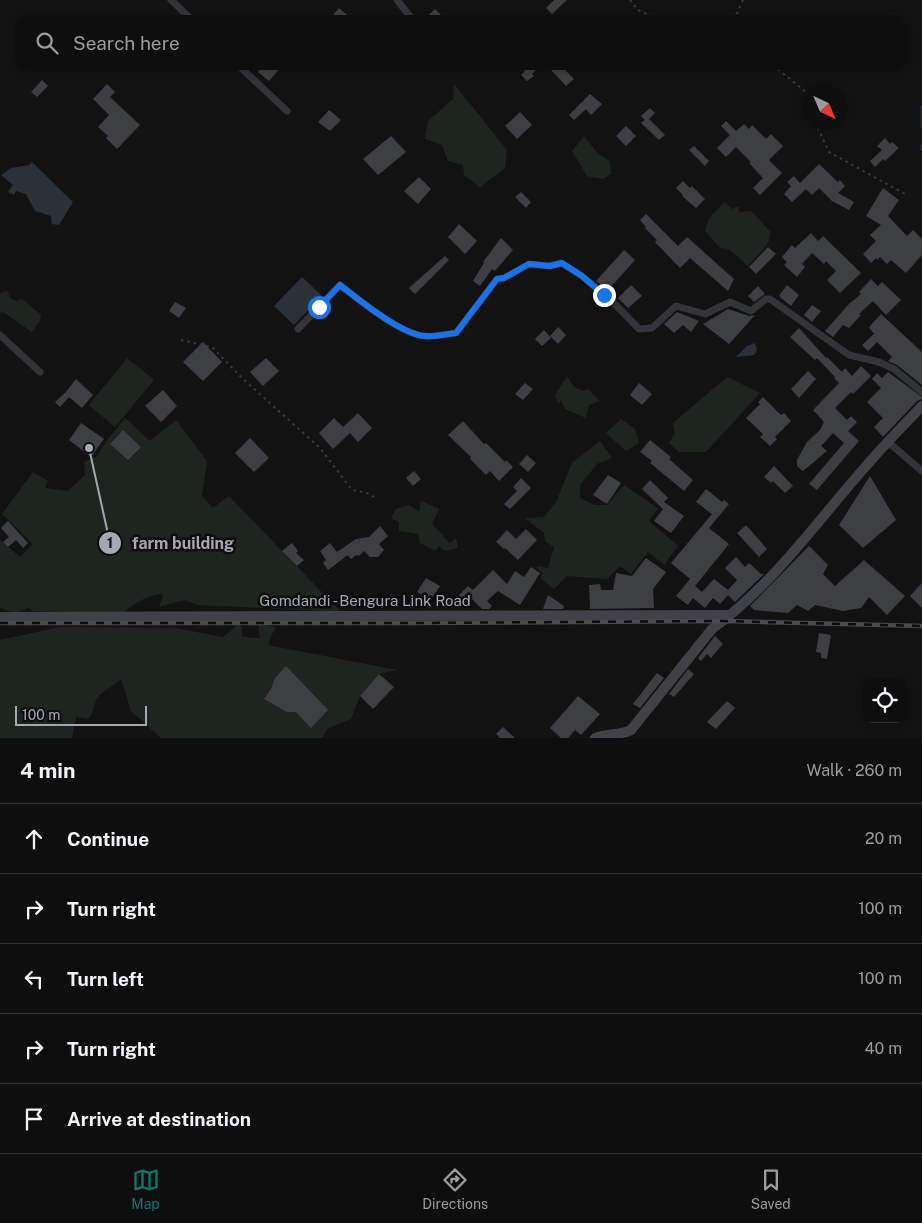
<!DOCTYPE html>
<meta charset="utf-8">
<style>
:root{--surface:#0e0e0e;--page:#1c1c1c;--text:#f1f3f6;--muted:#9b9c9e;--line:#2e2e2e;--accent:#0f766e}
body{margin:0;font-family:"Public Sans",sans-serif;background:var(--page);color:var(--text)}
.controls{position:absolute;right:15px;bottom:15px;display:grid;overflow:hidden;border-radius:10px;box-shadow:0 2px 8px #0003}
.controls button{width:45px;height:45px;display:grid;place-items:center;padding:0;border:0;border-bottom:1px solid var(--line);background:var(--surface);color:var(--text);font:25px sans-serif}
.compass{position:absolute;left:802px;top:85px;width:45px;height:45px;border-radius:50%;background:var(--surface);box-shadow:0 2px 8px #0003;rotate:136deg}
.scale{position:absolute;left:15px;bottom:12px;width:132px;box-sizing:border-box;padding-left:5px;border:2px solid #a4a8b3;border-top:0;font-size:14px;line-height:18px;white-space:nowrap;color:#a4a8b3;-webkit-text-stroke:4px #0d0d0e;paint-order:stroke}
.stop{position:absolute;width:15px;height:15px;margin:-11px;border:4px solid #1a73e8;border-radius:50%;background:#fff}
.stop.end{background:#1a73e8;border-color:#fff;box-shadow:0 1px 5px #0008}
.list{margin:0;padding:0;list-style:none}
h2{display:flex;justify-content:space-between;align-items:center;height:65px;margin:0;padding:0 20px;font-size:21px}
h2 small{font-size:16px;font-weight:400;color:var(--muted)}
.list li{display:grid;grid-template-columns:32px 1fr auto;gap:15px;align-items:center;box-sizing:border-box;height:70px;padding:0 20px;border-top:1px solid var(--line)}
.list b{display:block;font-size:19px;white-space:nowrap}
.list em{font-size:16px;font-style:normal;color:var(--muted)}
.icon{flex:none;width:28px;height:28px;fill:none;stroke:currentColor;stroke-width:2;stroke-linecap:round;stroke-linejoin:round}
.map{position:relative;flex:none;width:922px;height:738px;overflow:hidden}
.search{position:absolute;background:var(--surface);box-shadow:0 2px 8px #0003;left:15px;right:15px;top:15px;height:55px;display:flex;align-items:center;gap:12px;box-sizing:border-box;padding:0 18px;border-radius:15px;color:var(--muted);font-size:19px}
.sheet{height:415px;background:var(--surface)}
nav{display:flex;justify-content:space-around;align-items:center;box-sizing:border-box;height:70px;border-top:1px solid var(--line);background:var(--surface);font-size:14px;color:var(--muted)}
nav a{display:grid;justify-items:center;gap:2px}
nav .on{color:var(--accent)}
.map>svg:first-child{display:block}
.green{fill:#1e251f}
.water{fill:#2b3138}
.lines{fill:none;stroke-linecap:round;stroke-linejoin:round}
.stream{stroke:#2b3138;stroke-width:2.5}
.building{fill:#3e3f43}
.path{stroke:#393a3f;stroke-width:2;stroke-dasharray:2.5 4;stroke-linecap:butt}
.street{stroke:#333438;stroke-width:7}
.secondary{stroke:#414248;stroke-width:10}
.rail-casing{stroke:#4a4b51;stroke-width:4.5}
.rail{stroke:#0d0d0e;stroke-width:2.5;stroke-dasharray:8;stroke-linecap:butt}
.route{stroke:#1a73e8;stroke-width:6}
.labels{text-anchor:middle;dominant-baseline:central;stroke-width:5;stroke-linejoin:round;paint-order:stroke}
.street-label{font-size:15px;fill:#a4a8b3;stroke:#0d0d0e}
.leader{fill:none;stroke:#a4a8b3;stroke-width:2}
.callout-dot{fill:#a4a8b3;stroke:#0d0d0e;stroke-width:2}
.mark-label{font-size:15px;text-anchor:middle;font-weight:bold;fill:#111}
.callout-label{font-size:16px;text-anchor:middle;font-weight:bold;fill:#a4a8b3;stroke:#0d0d0e;stroke-width:5;stroke-linejoin:round;paint-order:stroke}
</style>
<div class="map">
<svg width="922" height="738" viewBox="0 0 922 738">
<rect width="100%" height="100%" fill="#121213"/>
<g class="green">
<polygon points="454,84 507,150 505,168 480,187 464,175 463,165 448,161 442,145 425,139 428,121 453,99"/>
<polygon points="584,136 598,154 610,161 611,174 603,179 587,176 572,151"/>
<polygon points="725,202 732,209 739,206 739,212 751,211 771,232 767,245 748,266 729,249 720,248 705,231 709,218"/>
<polygon points="7,290 10,298 16,301 22,299 41,315 40,321 32,332 3,312 0,313 0,294"/>
<polygon points="127,358 154,380 115,427 89,405"/>
<polygon points="567,376 574,387 583,391 588,389 600,401 589,405 586,418 565,409 561,400 558,403 555,395"/>
<polygon points="727,377 760,393 706,452 679,452 669,443 675,433 673,423"/>
<path d="M125,418L150,441L176,420L207,461L202,496L213,508L229,496L341,612L197,605L185,600L159,607L163,595C151,592 131,606 122,614L32,611L29,608L15,613L0,608V540L20,557L33,544L2,514L33,472L48,481L45,488L68,491L85,475L84,462L96,457L108,439Z"/>
<polygon points="621,419 635,429 639,443 626,451 606,433"/>
<polygon points="600,441 612,458 597,464 580,485 580,498 595,505 607,505 624,485 658,508 649,521 678,546 664,565 648,552 631,574 620,566 607,579 567,576 554,589 540,578 543,574 536,566 548,568 554,547 545,541 544,533 525,518 544,517 556,502 572,463"/>
<polygon points="421,501 439,509 432,524 450,543 456,538 458,548 445,551 439,546 435,551 420,543 418,534 399,531 399,522 391,518 396,509 409,505 419,512"/>
<path d="M241,622L242,636L251,638H260L258,624L276,627L271,636L268,645L397,670L379,674L360,696L351,719L327,729L322,738H161L131,711L121,679C114,686 104,690 98,697C93,703 95,712 88,719L76,717L72,738H0V640L60,627L175,628L223,637Z"/>
</g>
<g class="water">
<polygon points="32,162 73,202 59,225 52,224 51,216 35,211 26,194 16,191 14,195 8,192 13,185 1,175 11,168 29,165"/>
<polygon points="302,277 322,296 294,325 274,306"/>
<polygon points="755,343 757,350 754,355 736,357 747,346"/>
</g>
<g class="lines">
<g class="stream">
<polyline points="922,106 922,127"/>
<polyline points="922,150 922,145"/>
</g>
</g>
<g class="building">
<polygon points="554,0 567,0 552,14 546,8"/>
<polygon points="339,8 347,15 343,20 329,20"/>
<polygon points="435,9 446,20 424,20"/>
<polygon points="264,65 283,65 269,81 258,72"/>
<polygon points="519,65 541,65 532,74 534,76 527,81 521,75 525,71"/>
<polygon points="556,65 560,65 574,79 566,86 551,70"/>
<polygon points="42,80 48,86 37,97 31,92"/>
<polygon points="107,84 115,92 110,97 140,125 117,149 106,138 108,136 98,127 109,115 93,99"/>
<polygon points="590,94 602,104 591,115 586,109 574,120 569,115"/>
<polygon points="650,108 655,113 649,119 665,135 659,140 641,123 645,120 641,116"/>
<polygon points="329,110 341,120 330,131 318,122"/>
<polygon points="520,112 532,125 517,139 505,126"/>
<polygon points="726,121 736,131 744,124 749,129 752,125 766,139 771,134 783,146 769,160 782,173 760,195 753,188 763,178 749,163 751,162 736,147 726,157 717,148 730,135 721,126"/>
<polygon points="626,126 636,136 626,146 616,136"/>
<polygon points="391,136 406,152 378,175 363,159"/>
<polygon points="885,138 890,144 892,142 899,148 885,161 883,159 875,167 870,161 882,150 877,146"/>
<polygon points="694,146 709,161 705,166 689,150"/>
<polygon points="819,164 838,182 840,180 845,186 838,193 854,202 849,210 832,201 819,188 812,195 806,189 792,202 784,194 791,186 787,182 794,176 800,183"/>
<polygon points="419,177 431,189 418,204 404,191"/>
<polygon points="683,181 690,188 692,186 705,199 696,208 682,196 683,195 676,188"/>
<polygon points="883,188 899,200 888,216 907,236 913,230 922,239 922,255 906,273 891,260 887,264 880,257 877,260 876,258 871,263 863,254 876,241 870,235 881,225 866,216"/>
<polygon points="521,192 531,202 526,208 515,197"/>
<polygon points="646,214 678,246 687,237 734,279 728,291 690,258 680,268 655,242 657,240 645,228 646,227 640,220"/>
<polygon points="459,224 477,241 465,254 448,237"/>
<polygon points="811,233 818,241 823,236 861,273 840,293 827,280 836,271 826,261 824,264 812,253 802,264 805,267 797,277 784,265 787,262 782,257 792,245 795,248"/>
<polygon points="501,238 513,250 495,271 492,269 480,286 473,281 484,263 483,262"/>
<polygon points="768,247 776,254 756,274 749,267"/>
<polygon points="624,250 635,260 608,290 596,281"/>
<polygon points="445,256 449,260 415,294 409,288"/>
<polygon points="871,279 878,286 882,282 901,300 886,315 873,301 859,314 861,315 849,328 843,325 833,337 825,331 849,304 861,294 859,292"/>
<polygon points="631,285 642,296 628,308 618,298"/>
<polygon points="787,285 799,295 791,306 779,296"/>
<polygon points="758,286 765,294 754,302 748,296"/>
<polygon points="175,302 186,308 179,318 169,311"/>
<polygon points="812,305 821,311 812,322 804,315"/>
<polygon points="728,309 749,316 755,315 729,344 703,324"/>
<polygon points="677,312 699,321 691,332 683,325 674,333 664,324"/>
<polygon points="881,314 922,352 922,385 897,365 888,361 892,357 877,342 868,351 862,345 874,334 869,327"/>
<polygon points="558,327 566,335 558,344 550,336"/>
<polygon points="799,328 826,358 827,357 842,372 845,368 852,376 861,366 871,376 853,394 851,392 835,408 847,420 851,416 857,422 848,431 859,441 817,490 809,484 844,443 833,433 821,446 827,451 803,471 797,466 797,460 807,442 820,430 824,422 813,410 839,383 834,378 835,377 817,358 815,360 790,337"/>
<polygon points="544,330 551,338 542,346 535,339"/>
<polygon points="203,342 222,362 203,381 183,362"/>
<polygon points="266,358 279,371 263,386 250,372"/>
<polygon points="808,371 816,379 799,398 791,389"/>
<polygon points="888,372 922,397 922,399 917,401 883,437 874,427 883,418 867,402 881,388 872,379 877,373 882,378"/>
<polygon points="76,379 93,395 82,408 69,397 60,407 55,402 65,393"/>
<polygon points="525,383 533,389 523,400 515,394"/>
<polygon points="639,383 652,394 642,405 630,395"/>
<polygon points="163,390 177,406 161,422 145,406"/>
<polygon points="763,397 781,415 784,413 791,421 775,437 777,439 770,446 760,437 763,434 746,418 760,404 758,402"/>
<polygon points="358,413 372,428 358,442 350,433 333,449 319,433 334,418 343,427"/>
<polygon points="463,421 484,444 486,443 505,462 506,460 513,467 499,481 490,471 486,475 470,459 471,457 448,435"/>
<polygon points="81,423 104,439 91,457 69,440"/>
<polygon points="123,430 141,447 128,460 110,444"/>
<polygon points="250,438 269,458 254,472 235,453"/>
<polygon points="650,440 671,457 669,459 693,480 684,491 655,467 650,463 652,461 640,452"/>
<polygon points="527,455 536,463 528,472 519,464"/>
<polygon points="774,466 793,486 785,493 773,481 771,483 764,477"/>
<polygon points="414,471 421,479 413,486 406,478"/>
<polygon points="608,475 621,483 607,504 593,495"/>
<polygon points="870,476 896,520 863,548 839,525"/>
<polygon points="521,478 531,488 510,509 504,504 517,491 513,487"/>
<polygon points="650,480 668,498 664,502 684,516 671,533 654,521 663,509 642,489"/>
<polygon points="706,489 722,502 724,500 729,504 709,528 729,544 695,586 702,592 714,579 728,590 737,580 725,568 736,557 745,567 749,563 761,574 764,574 735,602 728,595 720,604 713,598 705,608 693,598 688,605 676,596 690,579 671,563 712,514 696,502"/>
<polygon points="8,521 28,543 23,548 16,540 8,547 3,542 9,537 1,528"/>
<polygon points="746,525 767,549 759,557 737,533"/>
<polygon points="380,526 388,536 379,544 384,550 378,557 370,557 364,551 359,556 356,555 351,559 348,555 328,570 323,563 326,560 320,551 330,543 337,552 356,539 369,537"/>
<polygon points="526,529 537,540 518,560 505,548 504,549 496,542 507,530 516,539"/>
<polygon points="292,543 298,551 296,553 304,560 297,566 282,551"/>
<polygon points="809,546 828,565 823,574 835,586 864,560 905,596 887,615 869,597 861,608 843,611 815,605 808,611 797,605 788,613 754,610 750,606"/>
<polygon points="646,558 666,572 653,589 654,608 590,609 589,585 600,584 601,590 613,590 616,573 632,576"/>
<polygon points="531,567 540,573 520,605 498,591 487,601 492,606 489,609 482,609 472,599 467,604 458,596 468,586 473,590 493,570 507,584 515,571 524,577"/>
<polygon points="426,578 440,586 431,600 417,592"/>
<polygon points="922,583 922,608 910,596"/>
<polygon points="548,595 564,606 563,609 543,609"/>
<polygon points="819,633 831,635 827,659 821,658 821,653 816,652"/>
<polygon points="715,636 723,644 711,658 707,654 701,661 698,658"/>
<polygon points="286,666 328,710 311,728 296,712 287,712 264,699 271,689 275,678"/>
<polygon points="688,669 694,674 674,697 669,694"/>
<polygon points="657,673 664,678 640,708 633,704"/>
<polygon points="379,674 394,687 373,709 360,696"/>
<polygon points="578,696 600,714 581,735 575,730 568,738 561,738 550,728"/>
<polygon points="727,701 735,708 716,729 707,722"/>
<polygon points="503,727 515,738 500,738 496,734"/>
</g>
<g class="lines">
<g class="path">
<polyline points="630,0 638,10 660,20"/>
<polyline points="734,20 743,0"/>
<polyline points="773,65 807,93 810,102"/>
<polyline points="815,122 829,152 905,194"/>
<polyline points="181,340 212,347 243,379 320,448 352,490 367,493 376,498"/>
</g>
<g class="street">
<polyline points="171,0 192,20"/>
<polyline points="397,0 413,20"/>
<polyline points="238,65 287,111"/>
<path d="M298,329L340,285C359,300 401,334 424,336C435,337 446,334 456,333L497,279L504,278L529,264L550,266L561,263L582,276L612,301L639,329L652,328L676,306L705,314L730,302L751,311L766,299H770L849,355L879,362L894,369L922,392"/>
<polyline points="0,335 40,372"/>
<polyline points="888,442 922,471"/>
</g>
<g class="secondary">
<polyline points="0,617 730,615"/>
<path d="M595,738C606,733 620,736 631,730L712,629C774,584 817,521 867,465C885,444 904,425 922,406"/>
</g>
<g class="rail-casing">
<polyline id="rail" points="0,623 415,623 723,621 922,626"/>
</g>
<use href="#rail" class="rail"/>
</g>
<g class="lines">
<path class="route" d="M319,307L340,285C359,300 401,334 424,336C435,337 446,334 456,333L497,279L504,278L529,264L550,266L562,263L582,276L604,295"/>
</g>
<g class="labels">
<g class="street-label">
<text x="365" y="600">Gomdandi - Bengura Link Road</text>
</g>
</g>
<path class="leader" d="M89 448L110 543"/>
<g class="callout-dot">
<circle cx="89" cy="448" r="5"/>
<circle cx="110" cy="543" r="12"/>
</g>
<g class="mark-label">
<text x="110" y="548">1</text>
</g>
<g class="callout-label">
<text x="183" y="549">farm building</text>
</g>
</svg>
<div class="controls">
<button><svg class="icon" aria-label="locate" viewBox="0 0 24 24"><circle cx="12" cy="12" r="6"/><path d="M12 2v4M12 18v4M2 12h4M18 12h4"/></svg></button>
</div>
<svg class="compass" viewBox="-18 -18 36 36"><path d="M0-13l5 13h-10z" fill="#e53935"/><path d="M0 13l5-13h-10z" fill="#9b9c9e"/></svg>
<div class="scale">100 m</div>
<div class="stop" style="left:319px;top:307px"></div>
<div class="stop end" style="left:604px;top:295px"></div>
<div class="search"><svg class="icon" aria-label="search" viewBox="0 0 24 24"><circle cx="10" cy="10" r="6"/><path d="M15 15l6 6"/></svg>Search here</div>
</div>
<section class="sheet">
<h2>4 min<small>Walk · 260 m</small></h2>
<ul class="list">
<li><svg class="icon" aria-label="ahead" viewBox="0 0 24 24"><path d="M12 20V5M6 11l6-6 6 6"/></svg><div><b>Continue</b></div><em>20 m</em></li>
<li><svg class="icon" aria-label="right" viewBox="0 0 24 24"><path d="M7 20v-9h11M14 6l5 5-5 5"/></svg><div><b>Turn right</b></div><em>100 m</em></li>
<li><svg class="icon" aria-label="left" viewBox="0 0 24 24"><path d="M17 20v-9H6M10 6l-5 5 5 5"/></svg><div><b>Turn left</b></div><em>100 m</em></li>
<li><svg class="icon" aria-label="right" viewBox="0 0 24 24"><path d="M7 20v-9h11M14 6l5 5-5 5"/></svg><div><b>Turn right</b></div><em>40 m</em></li>
<li><svg class="icon" aria-label="arrive" viewBox="0 0 24 24"><path d="M6 21V4h12l-3 4 3 4H6"/></svg><div><b>Arrive at destination</b></div></li>
</ul>
</section>
<nav>
<a class="on"><svg class="icon" aria-label="map" viewBox="0 0 24 24"><path d="M3 6l6-2 6 2 6-2v14l-6 2-6-2-6 2zM9 4v14M15 6v14"/></svg>Map</a>
<a><svg class="icon" aria-label="directions" viewBox="0 0 24 24"><path d="M12 3l9 9-9 9-9-9zM9 14v-3h6M13 9l2 2-2 2"/></svg>Directions</a>
<a><svg class="icon" aria-label="saved" viewBox="0 0 24 24"><path d="M7 4h10v16l-5-4-5 4z"/></svg>Saved</a>
</nav>
